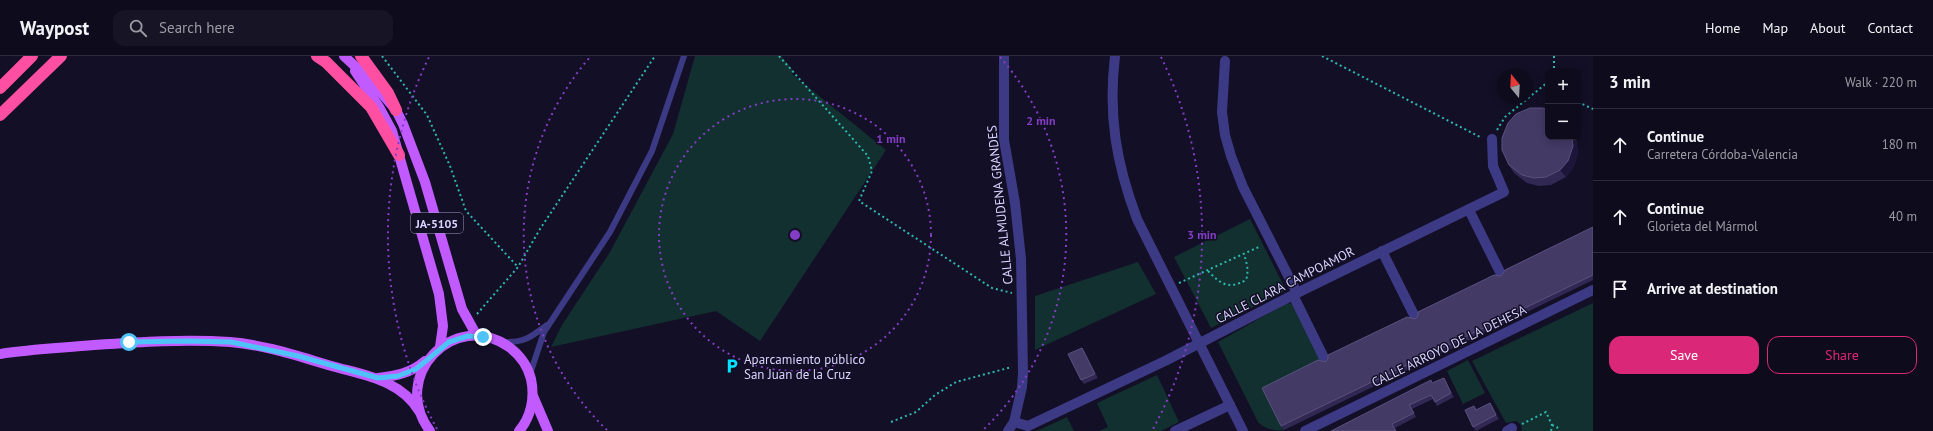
<!DOCTYPE html>
<meta charset="utf-8">
<style>
:root{--surface:#0e0b1c;--page:#171425;--text:#f1f3f6;--muted:#9b9ba3;--line:#2e2b3b;--accent:#db2777}
body{margin:0;font-family:"PT Sans",sans-serif;background:var(--page);color:var(--text)}
.controls{position:absolute;right:12px;top:12px;display:grid;overflow:hidden;border-radius:8px;box-shadow:0 2px 10px #0003}
.controls button{width:36px;height:36px;display:grid;place-items:center;padding:0;border:0;border-bottom:1px solid var(--line);background:var(--surface);color:var(--text);font:20px sans-serif}
.compass{position:absolute;left:1497px;top:12px;width:36px;height:36px;border-radius:50%;background:var(--surface);box-shadow:0 2px 10px #0003;rotate:342deg}
.stop{position:absolute;width:12px;height:12px;margin:-9px;border:3px solid #4fc3f7;border-radius:50%;background:#fff}
.stop.end{background:#4fc3f7;border-color:#fff;box-shadow:0 1px 4px #0008}
.list{margin:0;padding:0;list-style:none}
h2{display:flex;justify-content:space-between;align-items:center;height:52px;margin:0;padding:0 16px;font-size:17px}
h2 small{font-size:13px;font-weight:400;color:var(--muted)}
.list li{display:grid;grid-template-columns:26px 1fr auto;gap:12px;align-items:center;box-sizing:border-box;height:72px;padding:0 16px;border-top:1px solid var(--line)}
.list b{display:block;font-size:15px;white-space:nowrap}
.list p{margin:0;font-size:13px;white-space:nowrap;color:var(--muted)}
.list em{font-size:13px;font-style:normal;color:var(--muted)}
.actions{display:flex;gap:8px;padding:12px 16px}
.actions a{flex:1;padding:9px 0;border:1px solid var(--accent);border-radius:12px;text-align:center;font-size:14px;color:var(--accent)}
.actions .main{background:var(--accent);color:#fff}
.icon{flex:none;width:22px;height:22px;fill:none;stroke:currentColor;stroke-width:2;stroke-linecap:round;stroke-linejoin:round}
.map{position:relative;flex:none;width:1593px;height:375px;overflow:hidden}
header{display:flex;align-items:center;gap:24px;box-sizing:border-box;height:56px;padding:0 20px;background:var(--surface);border-bottom:1px solid var(--line)}
header strong{font-size:19px}
nav{display:flex;gap:22px;margin-inline-start:auto;font-size:14px}
.search{width:280px;height:36px;background:var(--page);display:flex;align-items:center;gap:10px;box-sizing:border-box;padding:0 14px;border-radius:12px;color:var(--muted);font-size:15px}
main{display:flex}
aside{flex:1;background:var(--surface)}
.map>svg:first-child{display:block}
.green{fill:#12302f}
.lines{fill:none;stroke-linecap:round;stroke-linejoin:round}
.path{stroke:#2fb8b0;stroke-width:2;stroke-dasharray:2 3;stroke-linecap:butt}
.lane{stroke:#3d3a85;stroke-width:6}
.street{stroke:#3d3a85;stroke-width:10}
.primary{stroke:#c25bff;stroke-width:10}
.highway{stroke:#ff4fa3;stroke-width:12}
.wall{fill:#312854}
.shaded-wall{fill:#1d163a}
.building{fill:#433a66;stroke:#5a527e}
.route{stroke:#4fc3f7;stroke-width:5}
.ring{fill:none;stroke:#843dc5;stroke-width:2;stroke-dasharray:2 4}
.labels{text-anchor:middle;dominant-baseline:central;stroke-width:3;stroke-linejoin:round;paint-order:stroke}
.shield{fill:#130f26;stroke:#9e99be;stroke-width:1}
.shield-label{font-size:12px;font-weight:bold;fill:#d9d4ff}
.street-label{font-size:13px;fill:#d9d4ff;stroke:#130f26}
.poi-label{font-size:13px;fill:#d9d4ff;stroke:#130f26;text-anchor:start}
.centre{fill:#843dc5;stroke:#130f26;stroke-width:2}
.ring-label{font-size:12px;text-anchor:middle;font-weight:bold;fill:#843dc5;stroke:#130f26;stroke-width:3;stroke-linejoin:round;paint-order:stroke}
</style>
<header>
<strong>Waypost</strong>
<div class="search"><svg class="icon" aria-label="search" viewBox="0 0 24 24"><circle cx="10" cy="10" r="6"/><path d="M15 15l6 6"/></svg>Search here</div>
<nav><a>Home</a><a>Map</a><a>About</a><a>Contact</a></nav>
</header>
<main>
<div class="map">
<svg width="1593" height="375" viewBox="0 0 1593 375">
<rect width="100%" height="100%" fill="#130f26"/>
<g class="green">
<polygon points="695,0 781,0 793,14 792,18 886,94 760,285 716,255 551,291 562,269 610,196 673,78"/>
<polygon points="1250,163 1284,230 1283,236 1211,272 1174,201"/>
<polygon points="1138,206 1156,238 1035,294 1035,240"/>
<path d="M1287,247L1293,248L1322,308L1265,336L1284,374C1273,375 1265,373 1258,366L1218,286Z"/>
<polygon points="1593,247 1593,375 1522,375 1521,369 1516,365 1506,367 1472,305"/>
<polygon points="1468,304 1485,337 1463,348 1447,315"/>
<polygon points="1157,319 1179,366 1161,375 1099,375 1108,371 1097,347"/>
<polygon points="1067,361 1074,375 1037,375"/>
</g>
<g class="lines">
<g class="path">
<polyline points="382,0 427,59 450,110 466,155 518,211"/>
<polyline points="779,0 868,100 872,115 859,145 992,232 1012,237"/>
<polyline points="1322,0 1482,82"/>
<polyline points="1554,0 1554,15"/>
<polyline points="1578,46 1593,53"/>
<polyline points="1497,74 1505,61 1548,26"/>
<path d="M1208,215C1221,228 1228,234 1246,224C1249,215 1247,208 1244,198"/>
<polyline points="1179,227 1261,190"/>
<polyline points="477,258 518,211 540,173 655,0"/>
<polyline points="891,366 916,356 935,339 956,326 1012,311"/>
<polyline points="1522,368 1546,356 1552,369 1551,375"/>
<polyline points="1552,369 1557,371 1559,375"/>
</g>
<g class="lane">
<path d="M503,286C524,287 531,281 547,269"/>
<polyline points="530,318 544,276 610,176 652,95 684,0"/>
</g>
<g class="street">
<polyline points="1004,0 1004,84 1015,147 1021,203 1023,317 1022,331 1014,366 1028,370"/>
<path d="M1115,0C1108,59 1116,107 1137,163L1243,375"/>
<polyline points="1225,5 1222,56 1225,79 1231,100 1243,131 1297,237"/>
<polyline points="1469,154 1501,218"/>
<polyline points="1382,195 1415,261"/>
<polyline points="1293,239 1325,304"/>
<polyline points="1028,370 1167,304 1297,237 1504,136 1493,110 1492,83"/>
<polyline points="1008,375 1014,366"/>
<polyline points="1175,375 1230,349"/>
<polyline points="1305,375 1593,234"/>
<polyline points="1507,375 1512,372"/>
</g>
<g class="primary">
<polyline points="344,0 370,24 396,54 403,68 425,126 462,253 477,280"/>
<polyline points="355,15 379,51 392,75 439,238 443,270 440,291"/>
<path d="M0,298C31,293 62,292 94,289C139,286 185,283 230,286C267,289 303,302 339,312C369,320 402,326 419,355"/>
<path d="M378,322C396,320 411,317 425,305"/>
<polyline points="533,340 548,375"/>
<path d="M430,375C389,321 454,252 509,291C520,299 528,311 531,323C535,342 531,361 519,375"/>
</g>
<g class="highway">
<polyline points="317,0 326,6 371,51 399,99"/>
<polyline points="361,0 388,37 396,54"/>
<polyline points="0,32 32,0"/>
<polyline points="0,59 61,0"/>
</g>
</g>
<g class="wall">
<polygon points="1576,82 1578,98 1573,112 1566,121 1551,129 1539,130 1527,127 1514,117 1509,109"/>
<polygon points="1593,171 1593,224 1284,374 1281,370 1325,306 1415,263 1418,260 1501,220"/>
<polygon points="1082,292 1085,296 1098,322 1084,328 1081,324"/>
<polygon points="1444,322 1446,326 1454,341 1437,350 1433,343 1412,353 1416,361 1395,372 1331,375"/>
<polygon points="1474,350 1476,353 1493,351 1499,363 1476,375 1473,371"/>
</g>
<g class="shaded-wall">
<polygon points="1572,81 1575,81 1576,82 1578,98 1573,112 1566,121 1560,114"/>
<polygon points="1082,292 1085,296 1098,322 1095,318"/>
<polygon points="1444,322 1446,326 1454,341 1451,337"/>
<polygon points="1490,347 1493,351 1499,363 1496,359"/>
</g>
<g class="building">
<polygon points="1530,52 1542,52 1548,53 1548,81 1572,81 1573,90 1568,105 1560,114 1546,121 1534,122 1522,119 1509,109 1502,94 1502,82 1508,67 1516,58"/>
<polygon points="1593,171 1593,219 1281,370 1262,332 1318,304 1325,306 1328,303 1328,299 1407,261 1415,263 1418,260 1418,256 1494,219 1501,220 1505,214"/>
<polygon points="1082,292 1095,318 1081,324 1068,298"/>
<polygon points="1444,322 1451,337 1435,346 1431,339 1409,349 1414,357 1392,368 1396,375 1331,375 1425,327 1431,324 1432,327"/>
<polygon points="1490,347 1496,359 1473,371 1465,354 1474,350 1476,354"/>
</g>
<g class="lines">
<polyline class="route" points="129,286 188,285 231,286 298,300 378,322 398,320 416,313 449,286 468,280 483,281"/>
</g>
<g class="ring">
<circle cx="795" cy="179" r="136"/>
<path d="M607 374A271 271 0 0 1 590 1M1000 1A271 271 0 0 1 983 374"/>
<path d="M437 373A407 407 0 0 1 429 1M1161 1A407 407 0 0 1 1153 373"/>
</g>
<defs>
<g id="parking-bare" transform="scale(1.2)"><path d="M-3.5-5.5H1a3.5 3.5 0 0 1 0 7H-1V5.5H-3.5ZM-1-3.4V-.6H.8a1.4 1.4 0 0 0 0-2.8Z" fill="#00e5ff" stroke="#130f26" stroke-width="2.5" paint-order="stroke"/></g>
</defs>
<g fill-rule="evenodd">
<use href="#parking-bare" x="732" y="310"/>
</g>
<g class="labels">
<rect class="shield" x="411" y="157" width="52" height="20" rx="3"/>
<g class="shield-label">
<text x="437" y="167">JA-5105</text>
</g>
<g class="street-label">
<text transform="translate(1000 149) rotate(-96)">CALLE ALMUDENA GRANDES</text>
<text transform="translate(1285 229) rotate(-27)">CALLE CLARA CAMPOAMOR</text>
<text transform="translate(1449 290) rotate(-26)">CALLE ARROYO DE LA DEHESA</text>
</g>
<g class="poi-label">
<text x="744" y="303">Aparcamiento público<tspan x="744" dy="15">San Juan de la Cruz</tspan></text>
</g>
</g>
<circle cx="795" cy="179" r="6" class="centre"/>
<g class="ring-label">
<text x="1041" y="69">2 min</text>
<text x="891" y="87">1 min</text>
<text x="1202" y="183">3 min</text>
</g>
</svg>
<div class="controls">
<button>+</button>
<button>−</button>
</div>
<svg class="compass" viewBox="-18 -18 36 36"><path d="M0-13l5 13h-10z" fill="#e53935"/><path d="M0 13l5-13h-10z" fill="#9b9ba3"/></svg>
<div class="stop" style="left:129px;top:286px"></div>
<div class="stop end" style="left:483px;top:281px"></div>
</div>
<aside>
<h2>3 min<small>Walk · 220 m</small></h2>
<ul class="list">
<li><svg class="icon" aria-label="ahead" viewBox="0 0 24 24"><path d="M12 20V5M6 11l6-6 6 6"/></svg><div><b>Continue</b><p>Carretera Córdoba-Valencia</p></div><em>180 m</em></li>
<li><svg class="icon" aria-label="ahead" viewBox="0 0 24 24"><path d="M12 20V5M6 11l6-6 6 6"/></svg><div><b>Continue</b><p>Glorieta del Mármol</p></div><em>40 m</em></li>
<li><svg class="icon" aria-label="arrive" viewBox="0 0 24 24"><path d="M6 21V4h12l-3 4 3 4H6"/></svg><div><b>Arrive at destination</b></div></li>
</ul>
<div class="actions"><a class="main">Save</a><a>Share</a></div>
</aside>
</main>
